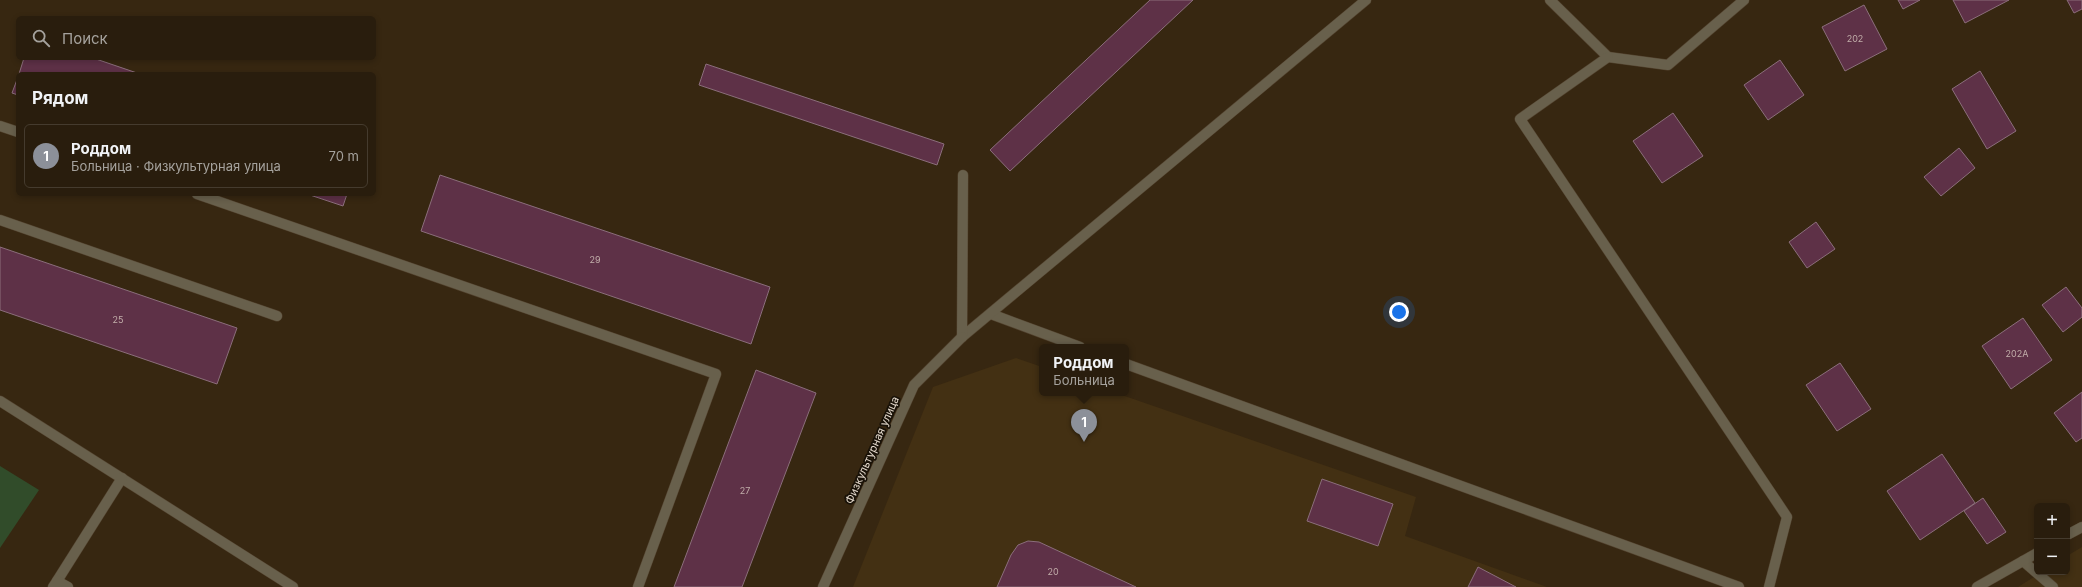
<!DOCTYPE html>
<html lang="ru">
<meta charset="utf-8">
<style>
:root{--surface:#291d0d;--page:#352a1b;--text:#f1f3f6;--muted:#a5a29d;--line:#453b2e;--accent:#8c9099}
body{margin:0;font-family:Inter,sans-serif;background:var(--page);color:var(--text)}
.controls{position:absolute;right:12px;bottom:12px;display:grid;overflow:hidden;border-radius:6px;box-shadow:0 2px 6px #0003}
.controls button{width:36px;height:36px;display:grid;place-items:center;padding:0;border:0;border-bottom:1px solid var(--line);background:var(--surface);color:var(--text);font:20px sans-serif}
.you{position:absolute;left:1399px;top:312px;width:14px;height:14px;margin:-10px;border:3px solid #fff;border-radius:50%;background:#1a73e8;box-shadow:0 0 0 6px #1a73e833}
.badge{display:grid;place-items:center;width:26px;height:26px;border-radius:50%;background:var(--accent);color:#fff;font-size:13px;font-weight:700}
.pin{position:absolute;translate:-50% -33px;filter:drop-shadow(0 1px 2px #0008)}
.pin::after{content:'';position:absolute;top:21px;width:14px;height:12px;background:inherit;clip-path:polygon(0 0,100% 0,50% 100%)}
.popup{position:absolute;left:1039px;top:344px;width:90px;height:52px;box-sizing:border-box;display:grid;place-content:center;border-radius:6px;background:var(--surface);filter:drop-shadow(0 1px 3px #0005);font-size:13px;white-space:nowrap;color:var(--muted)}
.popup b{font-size:15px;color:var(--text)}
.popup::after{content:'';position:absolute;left:50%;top:100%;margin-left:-8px;border:8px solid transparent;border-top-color:var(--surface)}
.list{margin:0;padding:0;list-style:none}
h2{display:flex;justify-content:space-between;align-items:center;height:52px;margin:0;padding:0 16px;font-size:17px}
h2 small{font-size:13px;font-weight:400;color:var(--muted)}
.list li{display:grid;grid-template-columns:26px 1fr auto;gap:12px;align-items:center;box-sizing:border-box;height:64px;margin:0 8px 8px;padding:0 8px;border:1px solid var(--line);border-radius:6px}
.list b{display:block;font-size:15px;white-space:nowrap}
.list p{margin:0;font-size:13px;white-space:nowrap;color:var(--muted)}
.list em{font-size:13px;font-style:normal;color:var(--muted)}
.icon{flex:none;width:22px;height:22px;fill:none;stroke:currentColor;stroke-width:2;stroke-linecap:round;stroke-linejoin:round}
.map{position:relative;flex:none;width:2082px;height:587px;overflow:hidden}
.search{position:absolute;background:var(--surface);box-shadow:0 2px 6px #0003;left:16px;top:16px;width:360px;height:44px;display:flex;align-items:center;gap:10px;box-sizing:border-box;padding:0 14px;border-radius:6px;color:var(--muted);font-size:15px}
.panel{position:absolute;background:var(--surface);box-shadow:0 2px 6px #0003;left:16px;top:72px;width:360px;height:124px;border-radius:6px}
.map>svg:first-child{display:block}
.built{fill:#433013}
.green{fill:#314c2a}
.building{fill:#5e3147;stroke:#8b6e7b}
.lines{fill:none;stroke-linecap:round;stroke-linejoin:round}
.lane-casing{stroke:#53432f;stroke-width:11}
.street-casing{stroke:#53432f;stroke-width:11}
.lane{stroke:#68604c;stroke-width:10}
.street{stroke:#68604c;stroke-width:10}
.labels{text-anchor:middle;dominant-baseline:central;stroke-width:3.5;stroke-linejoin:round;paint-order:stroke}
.number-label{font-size:9px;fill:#c2aeaa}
.street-label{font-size:11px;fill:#e3d8cb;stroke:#191208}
</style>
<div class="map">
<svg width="2082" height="587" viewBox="0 0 2082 587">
<rect width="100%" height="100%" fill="#372711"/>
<g class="built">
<polygon points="1016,358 1042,367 1042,393 1116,393 1416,497 1405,536 1547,587 853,587 933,387"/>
<polygon points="2082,547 2082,587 2018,587 2042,572 2067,572 2067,556"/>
</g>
<polygon class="green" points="0,466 39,490 0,548"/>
<g class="building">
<polygon points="1150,0 1193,0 1010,171 990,150"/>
<polygon points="1898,0 1920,0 1903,9"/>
<polygon points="1953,0 2009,0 1965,23"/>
<polygon points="2067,0 2082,0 2082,9 2074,13"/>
<polygon points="1864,5 1887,49 1845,71 1822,27"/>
<polygon points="24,58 93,58 140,74 19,74"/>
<polygon points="1780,60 1804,95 1768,120 1744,85"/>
<polygon points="706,64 944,144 937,165 699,85"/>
<polygon points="1980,71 2016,131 1987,149 1952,89"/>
<polygon points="18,77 18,95 12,93"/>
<polygon points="1673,113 1703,156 1662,183 1633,141"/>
<polygon points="1959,148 1975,168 1941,196 1924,177"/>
<polygon points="440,175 770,287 751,344 421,231"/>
<polygon points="307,194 347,194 343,206"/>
<polygon points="1816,222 1835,249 1807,268 1789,242"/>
<polygon points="0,247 237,328 217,384 0,310"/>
<polygon points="2066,287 2082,308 2082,317 2063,332 2042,305"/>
<polygon points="2023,318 2052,360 2011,389 1982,346"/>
<polygon points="1840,363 1871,409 1837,431 1806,385"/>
<polygon points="756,370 816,393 742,587 674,587"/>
<polygon points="2082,392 2082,438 2076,442 2054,413"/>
<polygon points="1942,454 1975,503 1920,540 1887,491"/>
<polygon points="1322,479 1393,504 1378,546 1307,521"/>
<polygon points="1983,498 2006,532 1987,544 1964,511"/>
<polygon points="1028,541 1039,542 1136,587 997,587 1011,555 1018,545"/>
<polygon points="1478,567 1516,587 1468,587"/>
</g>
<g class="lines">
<g class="lane-casing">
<g id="lane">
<polyline points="1550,0 1608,57 1668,65 1744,0"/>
<polyline points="1608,57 1520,119 1787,517 1769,587"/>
<polyline points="0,126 18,132"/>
<polyline points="197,194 716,374 638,587"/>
<polyline points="0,220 277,316"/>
<polyline points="991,314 1080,347"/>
<polyline points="962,337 1366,0"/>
<polyline points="962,337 963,175"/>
<polyline points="1126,364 1739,587"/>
<polyline points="0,401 293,587"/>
<polyline points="2067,535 2082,527"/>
<polyline points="2023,561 2053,587"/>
<polyline points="57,581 122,478"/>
<polyline points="53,587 57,581 68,587"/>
<polyline points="1977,587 2037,553"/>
</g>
</g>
<g class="street-casing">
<polyline id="street" points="823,587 914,385 962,337"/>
</g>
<use href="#lane" class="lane"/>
<use href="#street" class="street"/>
</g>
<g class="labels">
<g class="number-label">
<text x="1855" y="38">202</text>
<text x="595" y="259">29</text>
<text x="118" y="319">25</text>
<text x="2017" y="353">202А</text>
<text x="745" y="490">27</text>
<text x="1053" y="571">20</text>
</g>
<g class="street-label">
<text transform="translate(872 450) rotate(-66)">Физкультурная улица</text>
</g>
</g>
</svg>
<div class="controls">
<button>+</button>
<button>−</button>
</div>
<div class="you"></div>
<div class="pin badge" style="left:1084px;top:442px">1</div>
<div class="popup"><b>Роддом</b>Больница</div>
<div class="search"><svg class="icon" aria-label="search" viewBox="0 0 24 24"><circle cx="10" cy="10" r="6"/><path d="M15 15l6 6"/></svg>Поиск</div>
<section class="panel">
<h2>Рядом<small></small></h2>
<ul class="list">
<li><span class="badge">1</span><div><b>Роддом</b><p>Больница · Физкультурная улица</p></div><em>70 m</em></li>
</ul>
</section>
</div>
